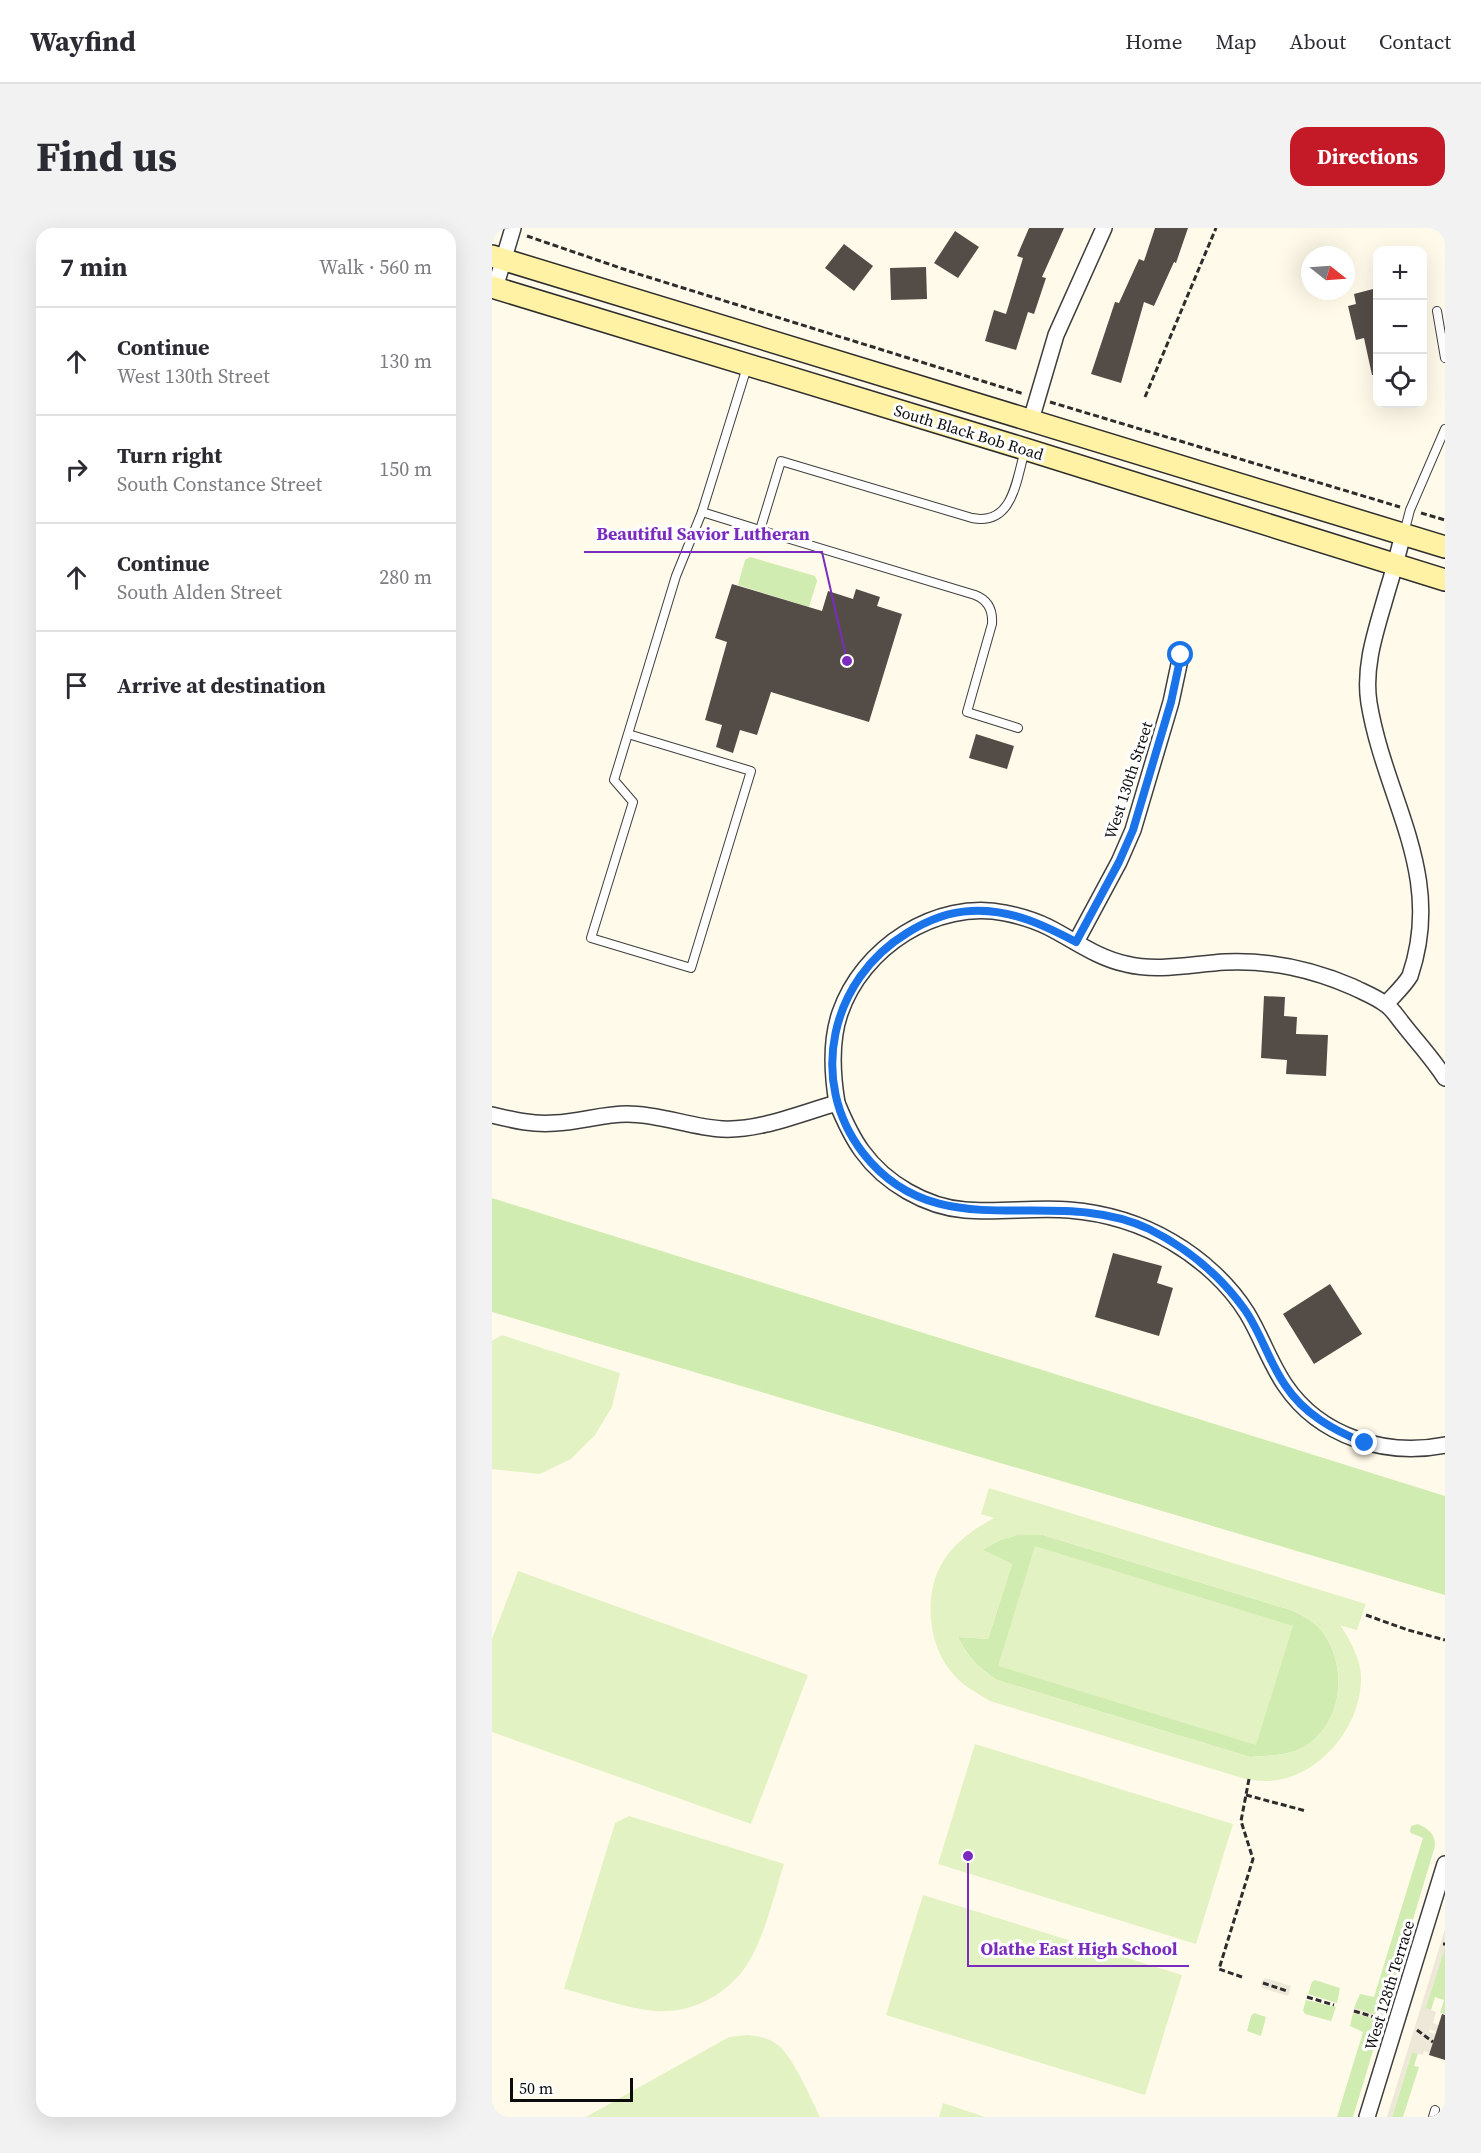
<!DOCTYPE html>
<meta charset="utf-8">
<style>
:root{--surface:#fff;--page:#f2f2f3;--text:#2b2b33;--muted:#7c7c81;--line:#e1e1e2;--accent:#c41a27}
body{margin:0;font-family:"Source Serif 4",serif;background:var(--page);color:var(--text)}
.controls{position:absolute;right:18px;top:18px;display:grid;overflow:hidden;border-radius:12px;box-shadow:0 6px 24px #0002}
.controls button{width:54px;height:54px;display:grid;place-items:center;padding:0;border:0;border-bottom:2px solid var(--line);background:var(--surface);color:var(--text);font:30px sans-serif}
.compass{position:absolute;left:809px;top:18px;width:54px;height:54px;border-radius:50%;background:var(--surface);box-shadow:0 6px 24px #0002;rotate:107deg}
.scale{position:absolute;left:18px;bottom:15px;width:123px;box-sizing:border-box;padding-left:6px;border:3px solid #0b0b0b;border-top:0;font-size:16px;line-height:21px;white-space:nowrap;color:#0b0b0b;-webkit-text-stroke:4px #fff;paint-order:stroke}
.stop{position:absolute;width:18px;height:18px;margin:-14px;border:4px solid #1a73e8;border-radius:50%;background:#fff}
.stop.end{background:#1a73e8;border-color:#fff;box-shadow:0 2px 6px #0008}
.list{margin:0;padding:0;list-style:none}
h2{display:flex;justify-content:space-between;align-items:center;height:78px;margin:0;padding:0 24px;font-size:26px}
h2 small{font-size:20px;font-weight:400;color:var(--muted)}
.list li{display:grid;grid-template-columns:39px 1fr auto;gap:18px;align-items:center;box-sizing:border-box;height:108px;padding:0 24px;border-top:2px solid var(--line)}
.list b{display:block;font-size:22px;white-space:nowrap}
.list p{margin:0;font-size:20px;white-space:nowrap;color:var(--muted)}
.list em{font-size:20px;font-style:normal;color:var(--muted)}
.icon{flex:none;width:33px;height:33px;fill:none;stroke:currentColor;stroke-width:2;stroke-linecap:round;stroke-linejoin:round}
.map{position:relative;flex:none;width:953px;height:1889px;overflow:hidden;border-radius:18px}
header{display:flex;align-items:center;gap:36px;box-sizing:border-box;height:84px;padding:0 30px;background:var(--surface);border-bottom:2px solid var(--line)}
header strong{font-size:28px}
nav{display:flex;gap:33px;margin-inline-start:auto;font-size:21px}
.intro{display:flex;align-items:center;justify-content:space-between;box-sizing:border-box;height:144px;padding:0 36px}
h1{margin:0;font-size:42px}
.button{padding:15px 27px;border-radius:18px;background:var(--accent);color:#fff;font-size:21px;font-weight:700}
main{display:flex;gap:36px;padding:0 36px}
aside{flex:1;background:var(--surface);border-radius:18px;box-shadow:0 6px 24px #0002}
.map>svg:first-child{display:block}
.green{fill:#d1ecb0}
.pitch{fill:#e3f2c3;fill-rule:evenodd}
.plaza{fill:#eee8d9}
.building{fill:#544c47}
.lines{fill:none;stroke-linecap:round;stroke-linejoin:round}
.lane-casing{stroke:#3e3e3e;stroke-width:10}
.street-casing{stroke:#3e3e3e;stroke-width:18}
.secondary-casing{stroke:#2d2d2d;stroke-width:24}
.path{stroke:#2d2d2d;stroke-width:3;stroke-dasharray:6 3;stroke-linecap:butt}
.lane{stroke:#fff;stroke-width:8}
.street{stroke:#fff;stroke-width:15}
.secondary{stroke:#fff2a4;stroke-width:21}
.route{stroke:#1a73e8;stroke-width:8}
.labels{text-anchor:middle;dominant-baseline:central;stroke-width:6;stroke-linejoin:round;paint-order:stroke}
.street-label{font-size:16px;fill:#0b0b0b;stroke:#fff}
.leader{fill:none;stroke:#7b2cbf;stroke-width:2}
.callout-dot{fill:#7b2cbf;stroke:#fff;stroke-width:2}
.callout-label{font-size:18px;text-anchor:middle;font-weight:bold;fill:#7b2cbf;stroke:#fff;stroke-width:6;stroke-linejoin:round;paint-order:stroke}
</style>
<header>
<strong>Wayfind</strong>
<nav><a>Home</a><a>Map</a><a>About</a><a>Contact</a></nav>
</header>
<div class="intro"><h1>Find us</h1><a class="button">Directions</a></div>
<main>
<aside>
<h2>7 min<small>Walk · 560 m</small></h2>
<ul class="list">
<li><svg class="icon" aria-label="ahead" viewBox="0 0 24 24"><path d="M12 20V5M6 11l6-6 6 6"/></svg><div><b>Continue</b><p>West 130th Street</p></div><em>130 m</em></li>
<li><svg class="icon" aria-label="right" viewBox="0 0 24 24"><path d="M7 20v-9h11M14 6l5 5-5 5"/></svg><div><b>Turn right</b><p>South Constance Street</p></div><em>150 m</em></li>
<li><svg class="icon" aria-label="ahead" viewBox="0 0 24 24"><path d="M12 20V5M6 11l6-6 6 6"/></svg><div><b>Continue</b><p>South Alden Street</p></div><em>280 m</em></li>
<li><svg class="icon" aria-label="arrive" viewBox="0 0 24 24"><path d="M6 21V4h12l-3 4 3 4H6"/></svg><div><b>Arrive at destination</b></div></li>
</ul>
</aside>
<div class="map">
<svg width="953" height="1889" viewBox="0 0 953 1889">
<rect width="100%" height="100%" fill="#fffae9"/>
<g class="green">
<polygon points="258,329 323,348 325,353 317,379 246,357 253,332"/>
<polygon points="0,970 953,1268 953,1367 0,1084"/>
<path d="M525,1307H551L799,1382C811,1388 824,1394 832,1406C858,1444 849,1505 803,1523C788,1528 773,1528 758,1529L505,1452C487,1440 475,1429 466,1409L496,1411L520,1336L490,1322L508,1312Z"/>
<path d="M926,1596C937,1601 943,1606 943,1618L894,1782L890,1781L889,1785L884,1787L862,1780L868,1766L882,1769L931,1610L919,1605L918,1603L919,1598Z"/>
<polygon points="952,1720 953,1720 953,1800 949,1798 953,1786 948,1785 952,1772 943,1769 939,1782 933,1780"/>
<polygon points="823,1752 848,1760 845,1775 816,1766 820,1754"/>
<polygon points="814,1772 844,1779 839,1793 813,1786 811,1782"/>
<polygon points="762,1785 774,1789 769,1808 755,1803 759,1788"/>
<polygon points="861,1785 883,1791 885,1799 888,1800 861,1889 845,1889 871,1804 858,1798"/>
<polygon points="920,1824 926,1825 922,1838 927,1839 911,1889 900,1889"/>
</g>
<g class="pitch">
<polygon points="10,1107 128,1145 120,1179 103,1207 79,1231 48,1246 0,1241 0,1113"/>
<path d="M497,1260L874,1376L865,1402L849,1398C858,1413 869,1431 869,1449C870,1499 825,1553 773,1553C765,1553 757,1551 750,1550L498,1473C485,1465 471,1458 461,1446C434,1416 430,1359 456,1326C469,1310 484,1300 502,1290L489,1286ZM525,1307H551L799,1382C811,1388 824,1394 832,1406C858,1443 849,1505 803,1523C788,1528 773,1528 758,1529L505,1452C487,1440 475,1430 466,1409L496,1411L520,1336L491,1322L508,1312Z"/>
<polygon points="543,1318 801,1398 764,1517 506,1438"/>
<polygon points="26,1343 316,1447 259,1596 0,1504 0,1411"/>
<polygon points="483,1516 741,1596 704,1716 446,1636"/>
<path d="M137,1588L292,1636C282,1667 273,1708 256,1735C236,1767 199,1786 162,1783C132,1780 101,1768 72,1761L123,1595Z"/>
<polygon points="431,1667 690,1747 653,1867 394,1787"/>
<path d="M255,1807C265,1808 275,1809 283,1815C300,1825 319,1871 328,1889H94L237,1809Z"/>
<polygon points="451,1875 493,1889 447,1889"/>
</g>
<g class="plaza">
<polygon points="953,1701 953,1720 934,1780 944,1784 941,1795 953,1800 944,1804 938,1801 937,1804 944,1806 938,1825 932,1823 931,1827 920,1824 900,1889 895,1889"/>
<polygon points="773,1750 799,1758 796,1768 770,1760 769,1755"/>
<polygon points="862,1780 884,1787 885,1784 889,1785 890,1781 894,1782 888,1800 885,1799 883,1791 861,1785"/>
</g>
<g class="building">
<polygon points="537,0 572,0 550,49 554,50 542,86 536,84 524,122 493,113 502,82 514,86 531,30 525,28"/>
<polygon points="663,0 696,0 684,35 682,34 662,78 652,74 629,155 599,146 623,74 627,75 647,31 652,33"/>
<polygon points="463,3 487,19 466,50 442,35"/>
<polygon points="352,16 381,38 362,63 333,40"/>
<polygon points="434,39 435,71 399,72 398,40"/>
<polygon points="885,60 885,147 880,147 872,110 864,112 856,78 864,76 862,66"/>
<polygon points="240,356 330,383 336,363 361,371 364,361 388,369 385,378 410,386 377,494 279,464 265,507 248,502 241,525 224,519 230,497 213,492 235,414 223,410"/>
<polygon points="484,506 522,518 515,541 477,530"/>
<polygon points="772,768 793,769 792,788 805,789 804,806 836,807 834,848 794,846 795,832 769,830"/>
<polygon points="621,1025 670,1038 665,1055 681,1060 667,1108 603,1089"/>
<polygon points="838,1056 870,1106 822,1136 791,1086"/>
<polygon points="950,1786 953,1787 953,1832 937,1827"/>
</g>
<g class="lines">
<g class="lane-casing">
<g id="lane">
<polyline points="945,83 953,130"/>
<polyline points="210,284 268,302"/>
<polyline points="912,305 918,282 953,201"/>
<path d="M526,500L475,484L500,396C501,382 496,372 483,367L268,302L289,233L480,290C521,298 524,253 533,222"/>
<polyline points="136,506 259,543 199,740 99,710 141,574 122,552 184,348 210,284 255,139"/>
<polyline points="941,1889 943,1882"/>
</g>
</g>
<g class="street-casing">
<g id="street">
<polyline points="3,60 21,0"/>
<polyline points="539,192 564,107 612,0"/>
<polyline points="584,714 627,634 641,602 679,474 689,427"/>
<path d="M894,776C902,767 912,758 918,748C953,646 893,572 877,475C871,437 885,400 895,364C901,345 906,326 911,306"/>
<path d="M345,875C340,845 338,814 348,785C370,720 444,671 513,685C528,688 542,692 556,699C582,712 605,730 634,736C666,744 700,736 733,734C779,732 819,741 861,759C871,764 884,769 893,776C900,780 906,790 911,796C925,814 941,831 953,850"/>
<path d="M0,887C21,892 41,897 63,895C87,894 111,886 135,886C168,886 198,899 230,901C268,903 309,885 345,875C352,892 359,908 370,923C393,955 434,979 473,982C508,985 543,979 577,982C614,985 648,995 680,1014C709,1031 737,1056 755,1085C769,1108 778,1135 793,1157C828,1209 894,1229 953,1217"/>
<polyline points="875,1889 953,1636"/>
</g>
</g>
<g class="secondary-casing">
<g id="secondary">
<polyline points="0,28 953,319"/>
<polyline points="0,59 533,221 953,352"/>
</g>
</g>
<g class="path">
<polyline points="35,8 143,45 532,166"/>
<polyline points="653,169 724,0"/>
<polyline points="558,174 908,279"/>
<polyline points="929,285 953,292"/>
<polyline points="874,1387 916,1402 953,1412"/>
<polyline points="754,1567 814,1583"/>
<polyline points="951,1716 953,1716"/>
<polyline points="750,1749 727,1741 761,1631 749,1593 757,1551"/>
<polyline points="771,1755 795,1763"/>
<polyline points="815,1769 842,1777"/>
<polyline points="862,1783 889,1791"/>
<polyline points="925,1802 941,1814"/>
</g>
<use href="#lane" class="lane"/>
<use href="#street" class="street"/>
<use href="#secondary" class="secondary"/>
</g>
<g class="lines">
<path class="route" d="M689,427L679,474L641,602L627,634L584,714C550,696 518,681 479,683C456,684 434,693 415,705C339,751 315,853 371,925C447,1023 560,955 657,1001C695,1020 728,1047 753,1082C769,1105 777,1134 793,1157C812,1186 841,1202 873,1215"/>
</g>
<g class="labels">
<g class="street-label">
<text transform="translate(477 204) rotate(17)">South Black Bob Road</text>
<text transform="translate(636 552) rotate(-72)">West 130th Street</text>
<text transform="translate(897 1757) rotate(-73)">West 128th Terrace</text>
</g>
</g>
<path class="leader" d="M355 433L330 324H92M476 1628L476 1738H697"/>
<g class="callout-dot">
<circle cx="355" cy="433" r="6"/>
<circle cx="476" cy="1628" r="6"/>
</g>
<g class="callout-label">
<text x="211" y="312">Beautiful Savior Lutheran</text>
<text x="587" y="1727">Olathe East High School</text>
</g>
</svg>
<div class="controls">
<button>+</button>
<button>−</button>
<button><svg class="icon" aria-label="locate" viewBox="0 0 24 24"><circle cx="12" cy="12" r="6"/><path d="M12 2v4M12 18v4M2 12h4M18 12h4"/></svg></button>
</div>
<svg class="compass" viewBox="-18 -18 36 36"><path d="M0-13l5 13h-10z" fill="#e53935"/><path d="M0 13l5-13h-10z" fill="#7c7c81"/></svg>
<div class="scale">50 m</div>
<div class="stop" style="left:689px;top:427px"></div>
<div class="stop end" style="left:873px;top:1215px"></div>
</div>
</main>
